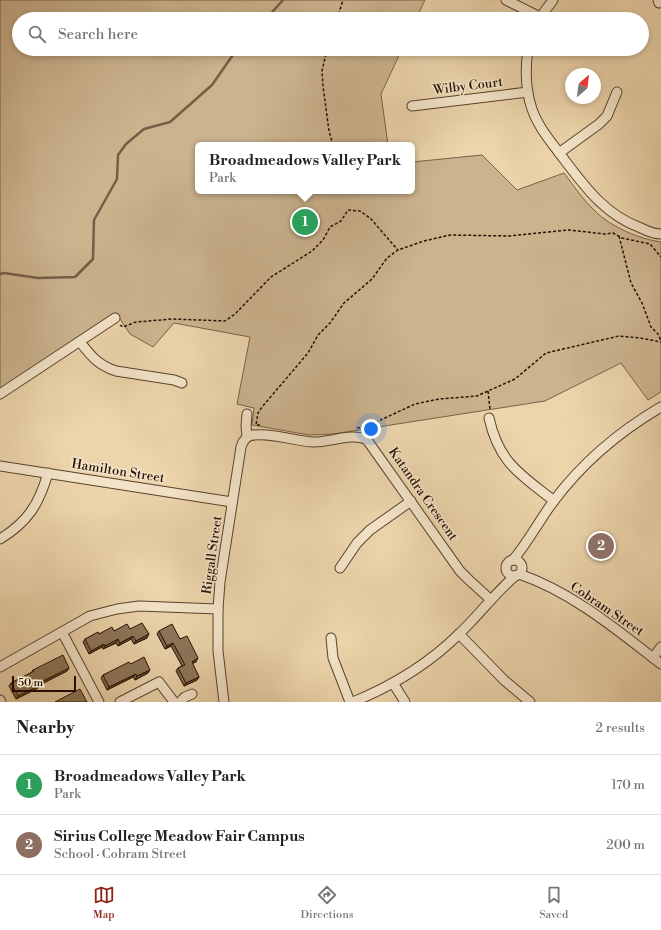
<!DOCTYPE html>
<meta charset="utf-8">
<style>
:root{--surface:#fff;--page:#f2f2f2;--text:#222;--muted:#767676;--line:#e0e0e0;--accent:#8f2418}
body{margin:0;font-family:"Libre Bodoni",serif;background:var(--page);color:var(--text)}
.compass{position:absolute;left:565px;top:68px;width:36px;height:36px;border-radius:50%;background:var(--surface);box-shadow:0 2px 6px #0003;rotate:28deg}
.scale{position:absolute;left:12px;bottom:10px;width:64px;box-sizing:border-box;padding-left:4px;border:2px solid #281103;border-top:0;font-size:11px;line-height:14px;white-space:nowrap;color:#281103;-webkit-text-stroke:3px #f3e3c8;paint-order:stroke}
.you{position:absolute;left:371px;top:429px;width:14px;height:14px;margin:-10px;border:3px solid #fff;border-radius:50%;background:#1a73e8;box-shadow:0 0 0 6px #1a73e833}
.badge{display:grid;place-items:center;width:26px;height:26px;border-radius:50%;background:var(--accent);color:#fff;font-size:13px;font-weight:700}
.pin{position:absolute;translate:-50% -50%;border:2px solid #fff;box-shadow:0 1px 4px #0006}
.popup{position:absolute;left:195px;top:142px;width:220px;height:52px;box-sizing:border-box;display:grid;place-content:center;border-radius:6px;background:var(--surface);filter:drop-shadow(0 1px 3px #0005);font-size:13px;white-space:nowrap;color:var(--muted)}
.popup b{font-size:15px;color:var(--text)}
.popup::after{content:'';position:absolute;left:50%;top:100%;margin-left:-8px;border:8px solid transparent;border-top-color:var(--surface)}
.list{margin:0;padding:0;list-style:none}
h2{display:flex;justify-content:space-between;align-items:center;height:52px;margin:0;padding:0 16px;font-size:17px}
h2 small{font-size:13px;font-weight:400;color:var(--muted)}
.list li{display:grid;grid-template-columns:26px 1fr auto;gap:12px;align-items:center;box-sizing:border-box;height:60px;padding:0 16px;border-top:1px solid var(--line)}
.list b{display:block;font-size:15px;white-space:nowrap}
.list p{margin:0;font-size:13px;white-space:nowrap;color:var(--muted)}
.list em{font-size:13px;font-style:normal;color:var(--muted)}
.icon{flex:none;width:22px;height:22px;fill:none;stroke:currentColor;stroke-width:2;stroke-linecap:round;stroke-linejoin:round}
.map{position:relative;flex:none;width:661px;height:702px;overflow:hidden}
.search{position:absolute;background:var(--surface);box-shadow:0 2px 6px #0003;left:12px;right:12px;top:12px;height:44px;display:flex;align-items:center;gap:10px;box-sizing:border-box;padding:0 14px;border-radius:22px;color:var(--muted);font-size:15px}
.sheet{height:172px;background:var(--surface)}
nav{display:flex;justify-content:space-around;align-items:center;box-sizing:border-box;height:56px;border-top:1px solid var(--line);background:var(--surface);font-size:11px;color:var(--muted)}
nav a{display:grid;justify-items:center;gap:2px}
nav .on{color:var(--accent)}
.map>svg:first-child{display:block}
.green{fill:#cbb38e;stroke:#7a6248}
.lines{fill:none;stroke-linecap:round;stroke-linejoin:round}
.stream{stroke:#755e46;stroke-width:2.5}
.minor-casing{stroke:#59422d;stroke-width:11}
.path{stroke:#281103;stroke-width:1.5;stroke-dasharray:3 2;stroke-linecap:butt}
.minor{stroke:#f3e3c8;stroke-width:9}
.wall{fill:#7a654d;stroke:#281103}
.shaded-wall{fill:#63533f;stroke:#281103}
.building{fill:#8e765a;stroke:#281103}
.labels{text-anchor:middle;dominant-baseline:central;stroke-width:3;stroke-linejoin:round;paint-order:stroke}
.street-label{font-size:13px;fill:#281103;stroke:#f3e3c8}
</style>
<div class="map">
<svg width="661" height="702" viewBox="0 0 661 702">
<rect width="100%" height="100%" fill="#ecd4ab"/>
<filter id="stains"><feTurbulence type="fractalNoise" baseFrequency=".005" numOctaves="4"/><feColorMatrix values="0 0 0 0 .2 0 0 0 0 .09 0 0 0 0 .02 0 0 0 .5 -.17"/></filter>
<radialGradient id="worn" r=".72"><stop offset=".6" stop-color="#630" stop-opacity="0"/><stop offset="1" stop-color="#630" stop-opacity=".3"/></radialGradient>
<path class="green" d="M0,0H425L416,19H19V49H402L381,94L388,145H198V191H412V162L482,155L517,190L564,173C574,186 583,200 595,211C611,227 639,239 661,242V392L648,400L621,363L545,401L333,434L309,435L252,425L254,408L237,404L250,337L174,323L153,347L130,334L116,313L0,389Z"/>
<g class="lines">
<g class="stream">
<polyline points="266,19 283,0"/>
<polyline points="0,274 4,273 38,278 75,277 93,259 94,220 117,179 118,155 126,144 144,129 170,122 212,85 237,49"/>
</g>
<g class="minor-casing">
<g id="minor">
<polyline points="506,0 540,17"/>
<polyline points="658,0 659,3"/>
<polyline points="539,19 553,0"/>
<path d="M528,49C525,70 525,89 532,109C538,127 552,143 563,158C585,187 605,215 641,228C647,231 654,234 661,234"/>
<polyline points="412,106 528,92"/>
<polyline points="559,153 599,124 607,116 617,92"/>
<path d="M80,342C91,356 98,365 116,371L174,380L182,383"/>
<polyline points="0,394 115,318"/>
<path d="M489,418C499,463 520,474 554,501"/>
<path d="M247,437C259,430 296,441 312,442C329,443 352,432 367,440L460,571L469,580L491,600"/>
<polyline points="0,466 232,502"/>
<path d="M0,539C28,522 39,504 48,473"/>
<path d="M513,560C528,542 539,521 553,502C582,463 620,431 661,407"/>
<circle cx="514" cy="568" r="8"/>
<polyline points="340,568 357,543 370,530 411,501"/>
<path d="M519,574C572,592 617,630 661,664"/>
<polyline points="62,632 99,702"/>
<polyline points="459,634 504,680 530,702"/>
<polyline points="331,638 333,658 350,702"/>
<polyline points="653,658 661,647"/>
<polyline points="0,667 90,616 117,609 139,606 218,609"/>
<polyline points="393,683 405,702"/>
<polyline points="0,700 1,702"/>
<polyline points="120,702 159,682 174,702"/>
<polyline points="180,702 185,697 192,694"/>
<polyline points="224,702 218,651 218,609 220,582 241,447 243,442 247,437 246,426 247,414"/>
<path d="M353,702C392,686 430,663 460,633C479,615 495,593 515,576"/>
</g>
</g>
<g class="path">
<polyline points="337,19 343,0"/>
<polyline points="327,49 322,71 323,86 329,131 333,145"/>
<polyline points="619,236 631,283 642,303 651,327 658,334 661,341"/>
<polyline points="120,325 123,327 136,322 172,319 225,321 235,314 271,277 312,251 323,240 330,227 341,221 348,210 360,211 370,218 398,250"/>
<polyline points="488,391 490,409"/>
<polyline points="260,425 256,425 258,413 262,407 308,353 318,335 330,323 344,303 372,279 387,258 398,250 424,241 450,235 509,236 569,230 605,234 613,233 622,238 650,244 661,257"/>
<polyline points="357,428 371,426 372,424 415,404 439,399 477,396 488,391 515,379 546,353 619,336 640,338 661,342"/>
</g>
<use href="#minor" class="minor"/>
</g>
<g class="wall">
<polygon points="130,629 147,638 134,644 131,639 118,646 116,643 103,649 102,647 89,654 83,642 85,639 99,634 114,631"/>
<polygon points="159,631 180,639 196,662 192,663 199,677 197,680 184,686 176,671 178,668 182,666 171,646 165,649 157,634"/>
<polygon points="131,664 148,673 135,680 133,677 107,690 101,678 103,675"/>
<polygon points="69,668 67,671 40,685 38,688 16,699 9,686 11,683 31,673 33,670"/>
</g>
<g class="shaded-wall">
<polygon points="149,634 147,638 134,644 136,641"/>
<polygon points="133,636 131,639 118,646 120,643"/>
<polygon points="118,639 116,643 103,649 105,646"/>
<polygon points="173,643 171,646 165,649 167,646"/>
<polygon points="104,644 102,647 89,654 91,651"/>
<polygon points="198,658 196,662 189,665 192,662"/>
<polygon points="69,668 67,671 37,686 39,683"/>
<polygon points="150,670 148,673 135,680 137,676"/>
<polygon points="136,674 133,677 107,690 109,687"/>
<polygon points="199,677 197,680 184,686 186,683"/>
<polygon points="40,685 38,688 16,699 18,696"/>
</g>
<g class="building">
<polygon points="142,623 149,634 136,641 133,636 120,643 118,639 105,646 104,644 91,651 85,639 98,632 99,634 112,627 114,631 127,624 130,629"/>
<polygon points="172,624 180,639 187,636 198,658 192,662 199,677 186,683 178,668 185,665 173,643 167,646 159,631"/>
<polygon points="63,655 69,668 39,683 40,685 18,696 11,683 34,671 33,670"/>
<polygon points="144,657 150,670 137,676 136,674 109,687 103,675 129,662 131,664"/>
<polygon points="80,689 87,702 55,702"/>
</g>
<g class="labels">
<g class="street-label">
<text transform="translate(468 86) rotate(-7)">Wilby Court</text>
<text transform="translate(118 471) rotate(9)">Hamilton Street</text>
<text transform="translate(423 494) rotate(55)">Katandra Crescent</text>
<text transform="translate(212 555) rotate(-82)">Riggall Street</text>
<text transform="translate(607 609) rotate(34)">Cobram Street</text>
</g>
</g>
<rect width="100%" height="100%" filter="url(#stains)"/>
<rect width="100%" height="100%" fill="url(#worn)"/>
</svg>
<svg class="compass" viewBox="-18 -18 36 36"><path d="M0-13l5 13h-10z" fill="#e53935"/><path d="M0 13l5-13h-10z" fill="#767676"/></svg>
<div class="scale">50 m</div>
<div class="you"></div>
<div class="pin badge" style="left:305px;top:222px;background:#2e9e5b">1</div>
<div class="popup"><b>Broadmeadows Valley Park</b>Park</div>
<div class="pin badge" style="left:601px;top:546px;background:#8d6e63">2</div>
<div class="search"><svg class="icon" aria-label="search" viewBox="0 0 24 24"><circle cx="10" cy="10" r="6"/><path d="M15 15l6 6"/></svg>Search here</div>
</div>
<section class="sheet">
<h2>Nearby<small>2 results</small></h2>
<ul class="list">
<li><span class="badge" style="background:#2e9e5b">1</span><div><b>Broadmeadows Valley Park</b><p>Park</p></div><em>170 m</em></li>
<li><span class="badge" style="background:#8d6e63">2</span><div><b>Sirius College Meadow Fair Campus</b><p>School · Cobram Street</p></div><em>200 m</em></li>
</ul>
</section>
<nav>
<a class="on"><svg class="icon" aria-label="map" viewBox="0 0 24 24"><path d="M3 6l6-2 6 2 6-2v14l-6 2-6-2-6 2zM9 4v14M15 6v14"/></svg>Map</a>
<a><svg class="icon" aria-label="directions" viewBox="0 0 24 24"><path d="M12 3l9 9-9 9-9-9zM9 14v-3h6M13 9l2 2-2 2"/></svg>Directions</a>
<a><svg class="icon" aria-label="saved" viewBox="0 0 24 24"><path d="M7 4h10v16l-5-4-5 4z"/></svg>Saved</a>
</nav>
